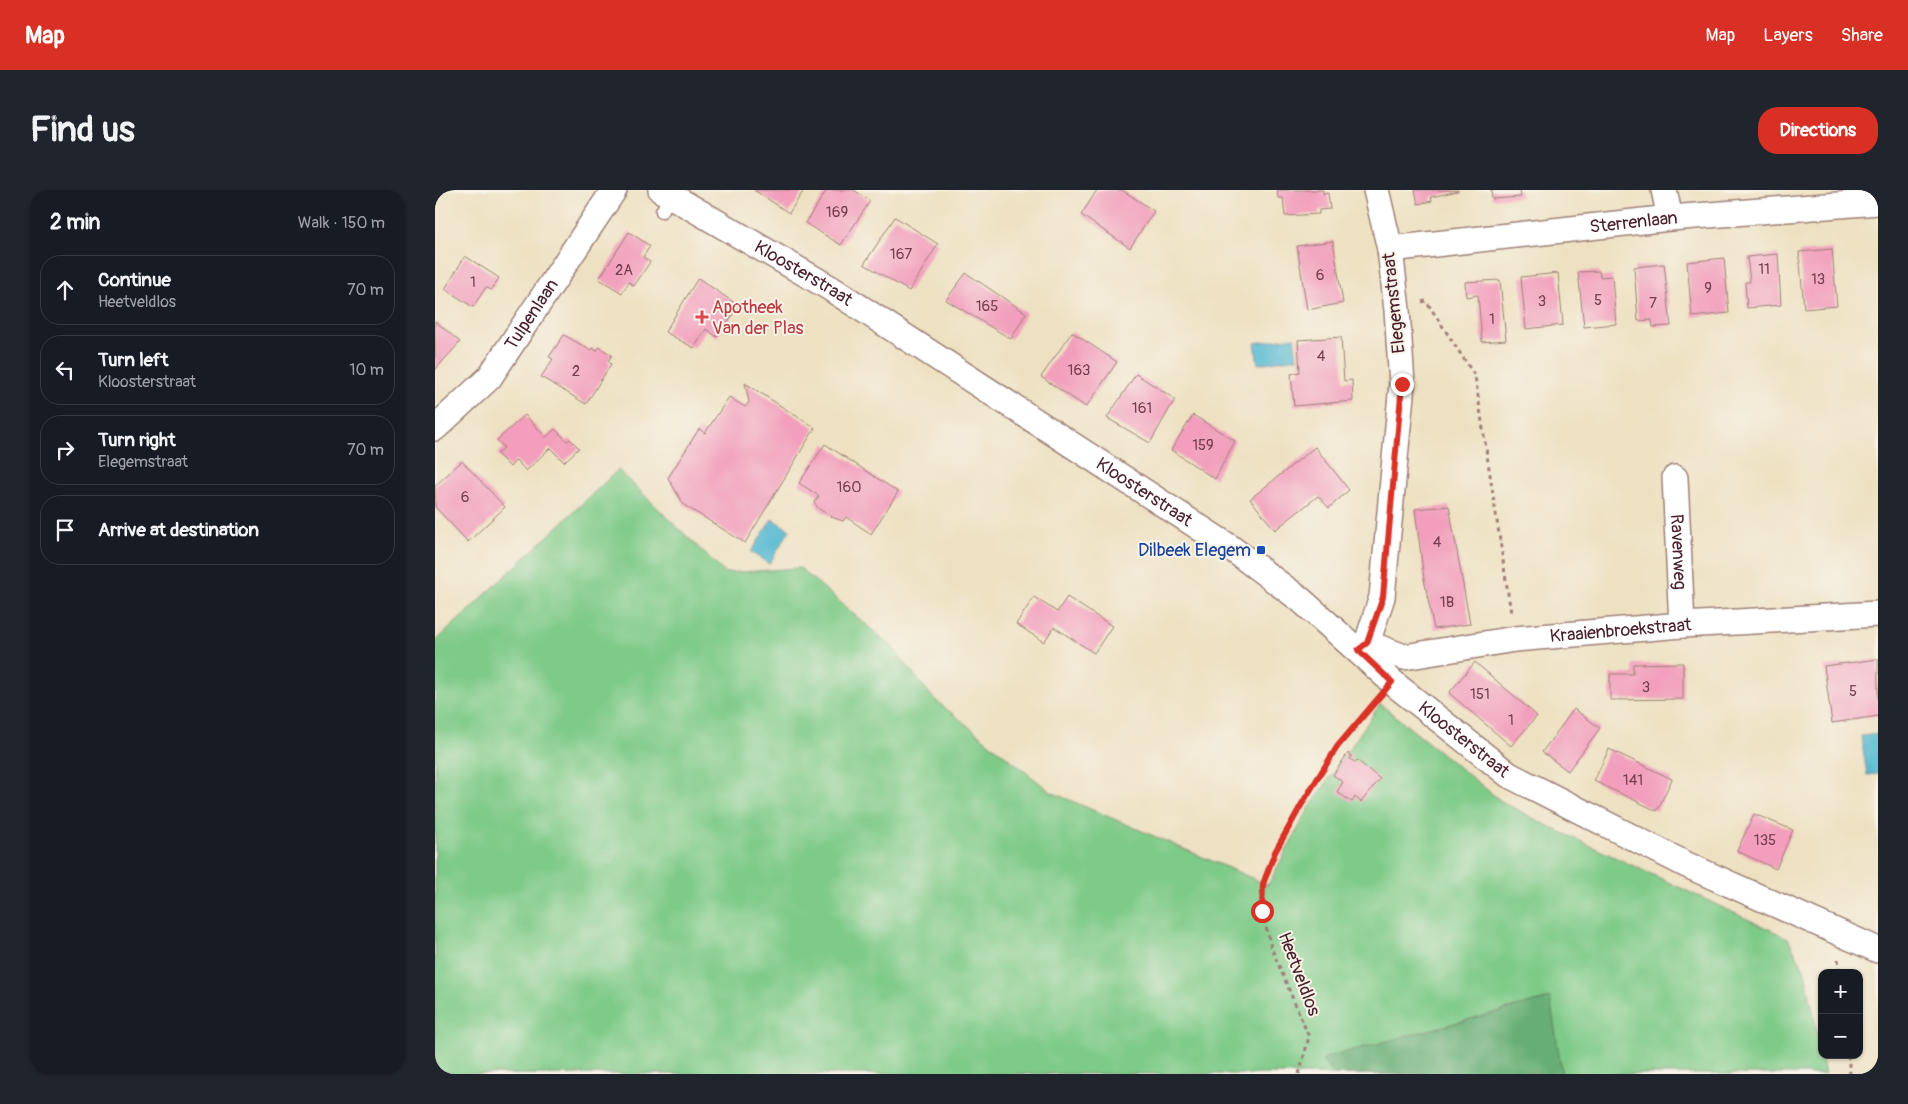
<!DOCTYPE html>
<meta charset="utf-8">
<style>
:root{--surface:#171b24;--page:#20242c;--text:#f1f3f6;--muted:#9ea1a6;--line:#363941;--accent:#d93025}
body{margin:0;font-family:Pangolin,sans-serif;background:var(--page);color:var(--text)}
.controls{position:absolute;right:15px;bottom:15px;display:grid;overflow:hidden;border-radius:10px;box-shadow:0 1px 4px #0004}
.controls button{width:45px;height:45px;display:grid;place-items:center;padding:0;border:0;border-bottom:1px solid var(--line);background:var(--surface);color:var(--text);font:25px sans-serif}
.stop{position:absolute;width:15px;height:15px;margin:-11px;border:4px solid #d93025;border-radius:50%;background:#fff}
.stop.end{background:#d93025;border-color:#fff;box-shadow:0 1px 5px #0008}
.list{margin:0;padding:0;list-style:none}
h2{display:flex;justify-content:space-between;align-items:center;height:65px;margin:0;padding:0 20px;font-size:21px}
h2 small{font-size:16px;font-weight:400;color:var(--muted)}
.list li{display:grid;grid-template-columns:32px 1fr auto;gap:15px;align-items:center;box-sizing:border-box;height:70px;margin:0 10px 10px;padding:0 10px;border:1px solid var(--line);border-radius:20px}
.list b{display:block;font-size:19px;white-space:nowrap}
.list p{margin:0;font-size:16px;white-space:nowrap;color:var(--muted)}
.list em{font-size:16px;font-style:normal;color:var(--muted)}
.icon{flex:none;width:28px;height:28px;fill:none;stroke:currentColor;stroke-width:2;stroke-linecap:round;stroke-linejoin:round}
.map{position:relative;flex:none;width:1443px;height:884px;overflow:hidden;border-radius:20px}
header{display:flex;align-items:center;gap:30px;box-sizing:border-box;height:70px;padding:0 25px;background:var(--accent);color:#fff}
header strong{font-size:24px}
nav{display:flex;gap:28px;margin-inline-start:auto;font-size:18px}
.intro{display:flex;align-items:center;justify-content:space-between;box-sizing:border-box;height:120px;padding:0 30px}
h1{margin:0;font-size:35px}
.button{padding:12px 22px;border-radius:20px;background:var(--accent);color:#fff;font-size:18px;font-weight:700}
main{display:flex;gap:30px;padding:0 30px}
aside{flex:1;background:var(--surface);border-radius:20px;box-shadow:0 1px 4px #0004}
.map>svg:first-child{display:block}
.green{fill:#7eca88;stroke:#64745a}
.forest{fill:#66ae74;stroke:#586650}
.water{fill:#50b7cf;stroke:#4d6b7d}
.building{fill:#f29ebc}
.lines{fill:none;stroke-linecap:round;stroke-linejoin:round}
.service-casing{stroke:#9c8076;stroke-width:15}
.minor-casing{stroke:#9c8076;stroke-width:28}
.path{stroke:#9c8076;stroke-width:3;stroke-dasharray:4 4;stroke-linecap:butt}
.service{stroke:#fff;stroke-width:12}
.minor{stroke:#fff;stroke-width:25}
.route{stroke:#d93025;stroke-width:6}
.health-dot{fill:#e0444e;stroke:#f7f3e8;stroke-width:2}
.transit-dot{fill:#1a4fb4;stroke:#f7f3e8;stroke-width:2}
.labels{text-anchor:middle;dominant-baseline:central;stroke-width:4;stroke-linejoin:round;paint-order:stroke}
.number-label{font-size:15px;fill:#743f4f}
.street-label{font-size:18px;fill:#4a1f2b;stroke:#f7f3e8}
.health-label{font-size:18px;fill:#be3a42;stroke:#f7f3e8;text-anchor:start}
.transit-label{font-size:18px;fill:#164399;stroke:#f7f3e8;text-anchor:end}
</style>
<header>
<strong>Map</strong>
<nav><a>Map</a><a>Layers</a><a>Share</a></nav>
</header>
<div class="intro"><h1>Find us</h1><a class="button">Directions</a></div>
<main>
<aside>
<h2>2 min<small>Walk · 150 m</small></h2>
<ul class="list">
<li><svg class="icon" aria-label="ahead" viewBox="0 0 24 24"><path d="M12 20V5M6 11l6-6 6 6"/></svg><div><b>Continue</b><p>Heetveldlos</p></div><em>70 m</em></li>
<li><svg class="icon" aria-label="left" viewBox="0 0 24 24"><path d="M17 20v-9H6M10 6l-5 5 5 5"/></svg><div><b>Turn left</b><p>Kloosterstraat</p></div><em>10 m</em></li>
<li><svg class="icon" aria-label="right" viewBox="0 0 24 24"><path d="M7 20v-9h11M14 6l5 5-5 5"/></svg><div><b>Turn right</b><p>Elegemstraat</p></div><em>70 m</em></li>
<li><svg class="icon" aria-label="arrive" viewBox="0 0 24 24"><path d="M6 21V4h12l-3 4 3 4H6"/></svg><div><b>Arrive at destination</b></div></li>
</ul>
</aside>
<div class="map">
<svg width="1443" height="884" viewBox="0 0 1443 884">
<rect width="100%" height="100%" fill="#f7f3e8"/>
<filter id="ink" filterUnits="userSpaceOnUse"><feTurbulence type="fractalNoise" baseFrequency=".02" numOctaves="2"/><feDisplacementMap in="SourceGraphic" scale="10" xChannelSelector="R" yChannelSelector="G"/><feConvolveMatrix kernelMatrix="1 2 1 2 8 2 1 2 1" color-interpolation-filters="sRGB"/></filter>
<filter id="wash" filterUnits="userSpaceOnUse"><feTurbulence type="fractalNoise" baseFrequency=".0096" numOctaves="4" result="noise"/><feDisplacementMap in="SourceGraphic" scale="20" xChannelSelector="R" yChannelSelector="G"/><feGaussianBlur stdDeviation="1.12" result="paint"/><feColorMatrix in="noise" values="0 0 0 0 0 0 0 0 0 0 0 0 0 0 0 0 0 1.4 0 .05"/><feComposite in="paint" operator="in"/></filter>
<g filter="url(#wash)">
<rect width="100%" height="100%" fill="#eee1c2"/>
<polygon class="green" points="183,280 290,383 365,378 456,456 499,509 616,602 833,695 873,620 945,514 1066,611 1113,636 1353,748 1370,781 1390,884 0,884 0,452"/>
<polygon class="forest" points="1115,808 1127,884 900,884 887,871 892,867"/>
<g class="water">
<polygon points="859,147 862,168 823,174 820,153"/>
<polygon points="337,329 355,340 334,374 316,362"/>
<polygon points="1443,544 1443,584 1432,585 1426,546"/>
</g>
<g id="blocks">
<g class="building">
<polygon points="319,0 369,0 354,23"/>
<polygon points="392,0 419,0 435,11 406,55 370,33"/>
<polygon points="662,0 687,0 719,21 695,58 646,25"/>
<polygon points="842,0 888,0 888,4 893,3 895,19 884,20 884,24 850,26 848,8 843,8"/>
<polygon points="980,0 1023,0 1023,1 996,7 997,11 983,14"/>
<polygon points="1056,0 1085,0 1086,7 1057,9"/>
<polygon points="460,27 503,54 474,101 429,74"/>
<polygon points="194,42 215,56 208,67 215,72 199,96 194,92 187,103 164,89"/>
<polygon points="898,51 908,113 872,120 862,56"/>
<polygon points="1397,59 1402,116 1369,119 1364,62"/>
<polygon points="1343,64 1346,115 1312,118 1310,92 1315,92 1312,67"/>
<polygon points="30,66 64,88 56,100 51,97 38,117 10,99"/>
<polygon points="1289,68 1294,123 1257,127 1252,72"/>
<polygon points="1229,74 1236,136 1218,137 1217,130 1203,131 1199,77"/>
<polygon points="1164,81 1165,87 1177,86 1181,134 1149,137 1143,82"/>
<polygon points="531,83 591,123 576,149 511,110"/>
<polygon points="1123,83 1128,135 1091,139 1086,87"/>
<polygon points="263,88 304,116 282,147 271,139 259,158 230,142"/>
<polygon points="1065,90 1071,150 1047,152 1043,105 1031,107 1030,92"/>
<polygon points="0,131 25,152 0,180"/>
<polygon points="637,142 682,172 651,217 606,187"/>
<polygon points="129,145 155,160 157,158 162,161 164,157 177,165 173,171 176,174 151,214 106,187 118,169 114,167"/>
<polygon points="906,147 909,191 917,190 918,211 859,216 856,184 865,182 863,150"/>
<polygon points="701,184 740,209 715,253 672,228"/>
<polygon points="310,193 380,238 310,353 249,315 233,288 264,239 270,243 294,207 310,217 314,212"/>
<polygon points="90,225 111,247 120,239 132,251 135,249 144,258 129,272 115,258 91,281 81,270 75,277 62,264 69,258 62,250"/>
<polygon points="758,225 800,251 780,289 736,260"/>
<polygon points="390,254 463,302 436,344 411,327 408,331 399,328 384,319 379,312 384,306 364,293"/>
<polygon points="880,257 914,300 894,318 883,306 840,340 815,309"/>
<polygon points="27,271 70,317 33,352 0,317 0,296"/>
<polygon points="1014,316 1035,434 999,439 989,389 980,319"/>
<polygon points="599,407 622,422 632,407 677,436 659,463 619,437 609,452 581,434"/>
<polygon points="1443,469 1443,526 1397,533 1389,476"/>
<polygon points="1040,472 1102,526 1076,556 1014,503"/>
<polygon points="1248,473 1248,509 1175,510 1175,484 1198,484 1198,474"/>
<polygon points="1139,519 1165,538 1133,581 1107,562"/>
<polygon points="1174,559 1237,589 1222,621 1159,591"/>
<polygon points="913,563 917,566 915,569 921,573 922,570 945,589 926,612 920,607 917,612 902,602 908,592 898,585"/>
<polygon points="1319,624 1358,640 1341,679 1302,661"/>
</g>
</g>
</g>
<g filter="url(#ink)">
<use href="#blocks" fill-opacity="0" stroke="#9c8076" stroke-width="1"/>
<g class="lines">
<g class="service-casing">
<polyline id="service" points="227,21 238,2"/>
</g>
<g class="minor-casing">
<g id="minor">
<path id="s1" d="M226,0L395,98L796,358L866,410L963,497L1074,585L1252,675L1443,760"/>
<polyline points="1229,0 1235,28"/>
<path id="s2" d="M955,59L1235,28L1443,12"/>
<path id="s3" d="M0,238L54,188L179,0"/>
<path id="s4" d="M1240,288L1247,435"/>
<path id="s5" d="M932,453L969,467L1080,449L1247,435L1443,424"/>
<polyline points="923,460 932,453 947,407 967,194 962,120 955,59 941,0"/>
</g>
</g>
<g class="path">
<polyline points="987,112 991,111 1040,186 1076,423"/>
<polyline points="1403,769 1405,783"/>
<polyline points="1413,865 1415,884"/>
<polyline points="864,884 874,847 836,757 827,721 828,694 840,662 868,612 903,557 941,510"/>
</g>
<use href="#service" class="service"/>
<use href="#minor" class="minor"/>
</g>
</g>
<g class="lines" filter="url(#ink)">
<polyline class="route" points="827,721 828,694 840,662 868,612 902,557 957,492 923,460 932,453 948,407 967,194"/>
</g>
<path class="health-dot" d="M264.5 119.5h5v5h5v5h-5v5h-5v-5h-5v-5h5z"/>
<rect class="transit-dot" x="821" y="355" width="10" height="10" rx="2.5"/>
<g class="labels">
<g class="number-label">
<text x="402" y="22">169</text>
<text x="466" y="64">167</text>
<text x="1329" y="79">11</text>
<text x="189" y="80">2A</text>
<text x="885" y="85">6</text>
<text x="1383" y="89">13</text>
<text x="38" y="92">1</text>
<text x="1273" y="98">9</text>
<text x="1163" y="110">5</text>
<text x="1107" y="111">3</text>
<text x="1218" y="113">7</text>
<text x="552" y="116">165</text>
<text x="1057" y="129">1</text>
<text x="886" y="166">4</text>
<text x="644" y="180">163</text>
<text x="141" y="181">2</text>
<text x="707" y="218">161</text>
<text x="768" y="255">159</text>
<text x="414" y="297">160</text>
<text x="30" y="307">6</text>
<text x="1002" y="352">4</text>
<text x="1012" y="412">1B</text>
<text x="1211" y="497">3</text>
<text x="1418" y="501">5</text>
<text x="1045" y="504">151</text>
<text x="1076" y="530">1</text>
<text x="1198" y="590">141</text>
<text x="1330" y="650">135</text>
</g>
<g class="street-label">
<text stroke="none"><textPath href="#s2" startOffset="245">Sterrenlaan</textPath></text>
<text stroke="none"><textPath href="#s1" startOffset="165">Kloosterstraat</textPath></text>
<text transform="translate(959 113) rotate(-96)">Elegemstraat</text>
<text stroke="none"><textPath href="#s3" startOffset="150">Tulpenlaan</textPath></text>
<text stroke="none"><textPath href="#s1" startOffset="570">Kloosterstraat</textPath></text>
<text stroke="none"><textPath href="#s4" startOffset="74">Ravenweg</textPath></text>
<text stroke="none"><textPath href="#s5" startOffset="258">Kraaienbroekstraat</textPath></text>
<text stroke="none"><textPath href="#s1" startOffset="975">Kloosterstraat</textPath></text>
<text transform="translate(864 784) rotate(69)">Heetveldlos</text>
</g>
<g class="health-label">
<text x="277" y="117">Apotheek<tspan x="277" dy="21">Van der Plas</tspan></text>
</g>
<g class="transit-label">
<text x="816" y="360">Dilbeek Elegem</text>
</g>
</g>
</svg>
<div class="controls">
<button>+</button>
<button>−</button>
</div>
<div class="stop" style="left:827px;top:721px"></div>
<div class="stop end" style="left:967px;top:194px"></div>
</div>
</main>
